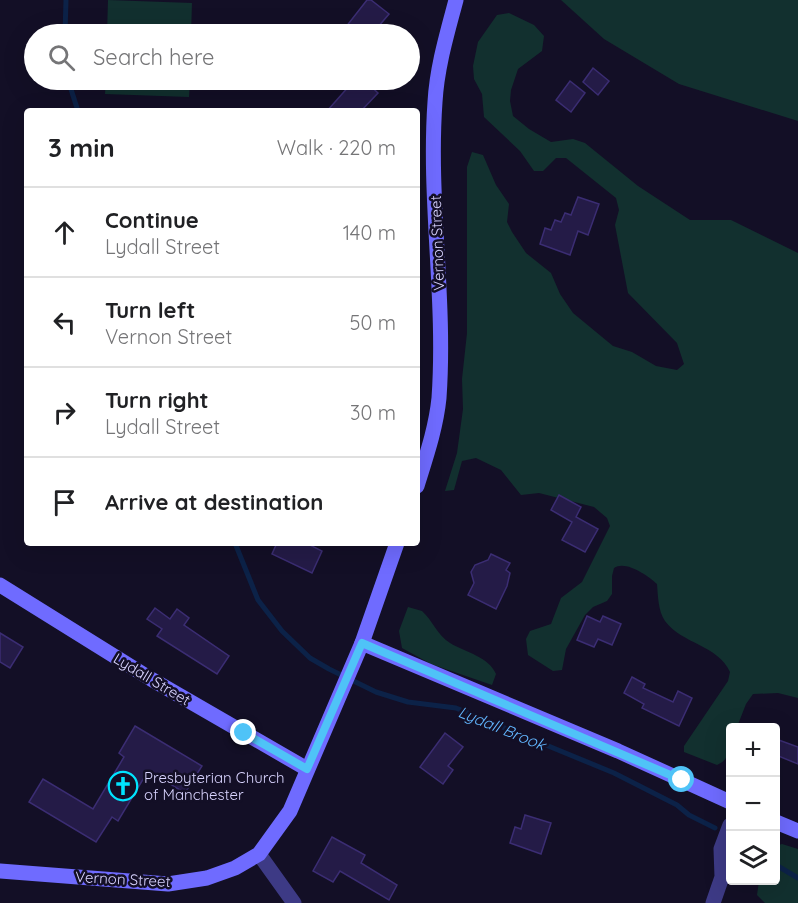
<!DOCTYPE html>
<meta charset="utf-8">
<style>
:root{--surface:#fff;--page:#f2f2f2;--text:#202124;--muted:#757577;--line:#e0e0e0}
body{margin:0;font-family:Quicksand,sans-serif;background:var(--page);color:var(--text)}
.controls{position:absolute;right:18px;bottom:18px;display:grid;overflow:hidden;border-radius:6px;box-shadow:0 6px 24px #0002}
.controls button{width:54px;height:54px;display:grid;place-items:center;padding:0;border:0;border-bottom:2px solid var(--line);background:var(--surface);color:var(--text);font:30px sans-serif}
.stop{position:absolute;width:18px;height:18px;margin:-14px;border:4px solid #4fc3f7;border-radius:50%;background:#fff}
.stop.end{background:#4fc3f7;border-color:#fff;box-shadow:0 2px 6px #0008}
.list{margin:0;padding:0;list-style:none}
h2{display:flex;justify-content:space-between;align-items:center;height:78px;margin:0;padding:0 24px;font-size:26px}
h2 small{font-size:20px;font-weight:400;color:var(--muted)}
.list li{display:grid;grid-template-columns:39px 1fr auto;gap:18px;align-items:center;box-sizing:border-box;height:90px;padding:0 24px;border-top:2px solid var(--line)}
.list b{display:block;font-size:22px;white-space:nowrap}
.list p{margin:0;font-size:20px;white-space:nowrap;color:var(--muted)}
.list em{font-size:20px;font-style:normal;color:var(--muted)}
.icon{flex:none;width:33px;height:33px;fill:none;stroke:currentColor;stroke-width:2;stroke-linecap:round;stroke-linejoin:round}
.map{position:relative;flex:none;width:798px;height:903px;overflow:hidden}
.search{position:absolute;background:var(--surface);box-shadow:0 6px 24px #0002;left:24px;top:24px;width:396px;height:66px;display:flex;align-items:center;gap:15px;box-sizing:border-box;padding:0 21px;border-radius:33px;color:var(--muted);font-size:22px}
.panel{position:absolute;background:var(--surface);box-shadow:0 6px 24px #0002;left:24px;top:108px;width:396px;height:438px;border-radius:6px}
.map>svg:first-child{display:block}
.green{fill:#12302f}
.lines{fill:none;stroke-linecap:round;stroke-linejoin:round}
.stream{stroke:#0c2248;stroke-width:5}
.building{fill:#241b47;stroke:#3b2d73;stroke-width:1.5}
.street{stroke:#3d3a85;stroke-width:15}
.secondary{stroke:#6f6bff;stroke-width:15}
.route{stroke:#4fc3f7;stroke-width:8}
.labels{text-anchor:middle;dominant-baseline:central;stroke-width:5;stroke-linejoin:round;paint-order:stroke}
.street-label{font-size:15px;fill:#d9d4ff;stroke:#130f26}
.poi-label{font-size:15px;fill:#d9d4ff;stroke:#130f26;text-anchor:start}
.water-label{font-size:16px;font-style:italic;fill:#62b6ff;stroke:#130f26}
</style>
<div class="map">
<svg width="798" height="903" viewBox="0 0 798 903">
<rect width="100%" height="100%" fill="#130f26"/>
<g class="green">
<polygon points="108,0 192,3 191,34 107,34"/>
<polygon points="561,0 798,0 798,121 679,84 604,39"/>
<path d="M509,13L534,25L544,36L542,51L518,69L511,90L510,101L513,116L529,129L551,142L573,139L585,143L638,186L690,220H731L798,253V698L778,693L753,694L746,704L737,727L730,728C730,742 733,758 717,765L684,752V746L728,681L730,672C718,645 682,644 665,621C658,611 658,596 657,584C648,576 626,560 614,568L612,576V594L607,601L593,607L585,615L566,649L562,670L553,671L528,655L526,639L530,631L551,624L561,598L582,582L610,526L607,518L594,507L539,493L521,495L501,470L476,458L462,461L454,490L445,491L457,453L463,409L462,379L467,333V167L472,152L483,155L496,185L509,204L507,222L512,232L526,253L551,273L560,294L573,313L613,346L632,352L656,366L677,370L684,364L677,343L628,293L615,225L619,210L616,198L566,158H556L543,171H534L520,151L484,117L482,94L474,79L473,66L478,42L497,15Z"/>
<polygon points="106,80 190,80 189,97 105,94"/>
<path d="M408,607L422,611C433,621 437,635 450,643C465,652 489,657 496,674L492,685L431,664L402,648L399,631Z"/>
<polygon points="782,844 798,849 798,903 765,903 757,895 759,881 776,880 776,846"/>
</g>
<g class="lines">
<g class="stream">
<polyline points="65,34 66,0"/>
<polyline points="68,80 78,111"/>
<polyline points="235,543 258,600 282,631 310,658 329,669 376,692 408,702 456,708 614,773 677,805 689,815 715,828"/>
<polyline points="776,865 798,878"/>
</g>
</g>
<g class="building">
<polygon points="367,0 371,0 389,14 372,34 353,34 345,28"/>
<polygon points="593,68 609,81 598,95 583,82"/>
<polygon points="360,80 364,80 378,93 361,111 327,111 350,85 353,87"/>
<polygon points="570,81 585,93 571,112 556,100"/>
<polygon points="578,197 599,204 588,235 578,231 570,255 540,244 545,228 551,230 555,220 561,222 565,213 571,215"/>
<polygon points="559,495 581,507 576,517 598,529 585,552 562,540 572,522 551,510"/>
<polygon points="277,543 306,543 322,551 312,573 272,554"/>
<polygon points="491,554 510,563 506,570 510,573 507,586 496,609 468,595 474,583 471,572 475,565 488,560"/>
<polygon points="155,608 170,619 177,609 189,618 184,625 229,656 217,674 157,636 162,629 147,619"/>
<polygon points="587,616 600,622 603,616 621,624 612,645 598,639 594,647 577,640"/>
<polygon points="0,633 23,647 10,668 0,662"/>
<polygon points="632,677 645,684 643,688 673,702 678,691 692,698 679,726 642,708 644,704 624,693"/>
<polygon points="135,726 202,766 185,793 148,771 118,821 112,817 96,842 29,802 43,779 93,809 124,757 119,753"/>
<polygon points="445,733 463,747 448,766 453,770 443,784 420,767"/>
<polygon points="776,739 798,747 798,764 776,755"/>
<polygon points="525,815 551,823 541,854 510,843 515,827 521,829"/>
<polygon points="332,837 365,855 361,863 397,885 389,900 340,871 333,882 313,871"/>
</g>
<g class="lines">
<g class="street">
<polyline points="259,854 294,903"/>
<polyline points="713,903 722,877 721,849 730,825"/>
</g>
<g class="secondary">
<path d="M417,486C426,457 436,428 439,398C446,299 428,200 435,102C437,67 447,34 456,0"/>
<polyline points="0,585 151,679 307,769"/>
<polyline points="362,643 618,751 730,802"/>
<polyline points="776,822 798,831"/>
<polyline points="0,871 168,884 207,878 235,868 259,854 290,811 362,643 397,543"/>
</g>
</g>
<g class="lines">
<polyline class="route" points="244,733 307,769 362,643 682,780"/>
</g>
<defs>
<g id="church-ring" transform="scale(1.5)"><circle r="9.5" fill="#130f26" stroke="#00e5ff" stroke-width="1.5"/><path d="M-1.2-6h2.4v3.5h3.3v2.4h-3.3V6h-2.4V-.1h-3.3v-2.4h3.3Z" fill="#00e5ff"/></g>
</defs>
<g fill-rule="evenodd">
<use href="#church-ring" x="123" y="786"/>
</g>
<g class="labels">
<g class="street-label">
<text transform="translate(437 243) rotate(-92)">Vernon Street</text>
<text transform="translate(152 679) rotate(31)">Lydall Street</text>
<text transform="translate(123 879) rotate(3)">Vernon Street</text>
</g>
<g class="poi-label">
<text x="144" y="777">Presbyterian Church<tspan x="144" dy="17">of Manchester</tspan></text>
</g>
<g class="water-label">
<text transform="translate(502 728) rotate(22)">Lydall Brook</text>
</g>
</g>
</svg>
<div class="controls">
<button>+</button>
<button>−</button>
<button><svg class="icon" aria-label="layers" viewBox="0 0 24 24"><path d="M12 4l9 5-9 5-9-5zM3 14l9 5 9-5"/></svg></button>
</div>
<div class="stop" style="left:682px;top:780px"></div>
<div class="stop end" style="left:244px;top:733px"></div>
<div class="search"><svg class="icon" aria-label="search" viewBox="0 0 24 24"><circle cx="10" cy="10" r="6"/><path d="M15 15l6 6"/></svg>Search here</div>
<section class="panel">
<h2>3 min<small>Walk · 220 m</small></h2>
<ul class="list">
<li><svg class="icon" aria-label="ahead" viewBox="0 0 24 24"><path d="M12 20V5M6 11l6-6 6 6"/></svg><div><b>Continue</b><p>Lydall Street</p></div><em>140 m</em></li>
<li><svg class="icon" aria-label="left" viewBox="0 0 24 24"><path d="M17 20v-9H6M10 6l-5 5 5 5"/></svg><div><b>Turn left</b><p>Vernon Street</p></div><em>50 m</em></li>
<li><svg class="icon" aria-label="right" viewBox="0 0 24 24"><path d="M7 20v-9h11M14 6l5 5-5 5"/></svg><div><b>Turn right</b><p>Lydall Street</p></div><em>30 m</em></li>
<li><svg class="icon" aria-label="arrive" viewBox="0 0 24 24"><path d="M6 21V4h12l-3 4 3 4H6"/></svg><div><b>Arrive at destination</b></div></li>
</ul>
</section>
</div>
